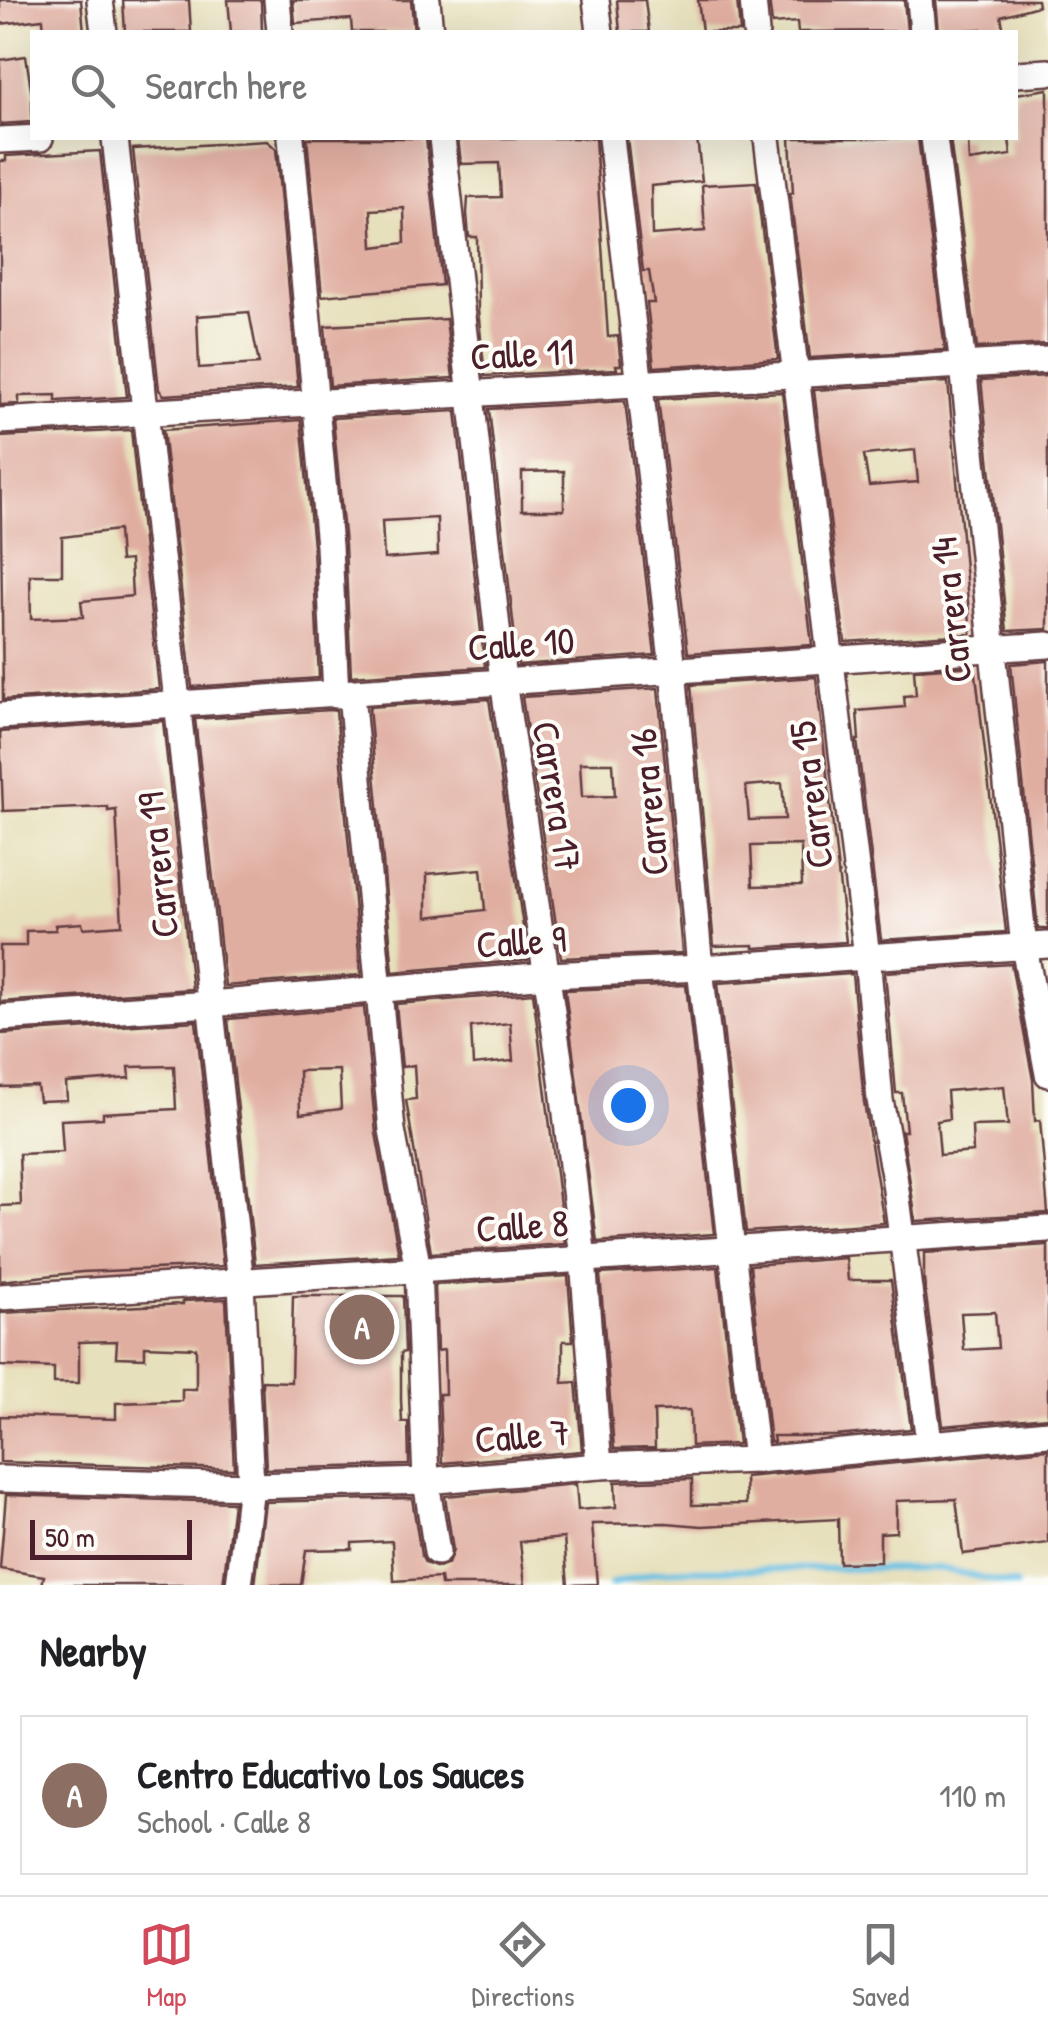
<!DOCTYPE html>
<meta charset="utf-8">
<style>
:root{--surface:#fff;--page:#f6f6f6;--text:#202124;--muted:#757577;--line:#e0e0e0;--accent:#d1495b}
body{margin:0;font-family:"Patrick Hand",sans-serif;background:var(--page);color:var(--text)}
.scale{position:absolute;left:30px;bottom:25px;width:162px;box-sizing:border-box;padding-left:10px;border:5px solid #4a1f2b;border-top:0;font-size:28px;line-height:35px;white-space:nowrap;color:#4a1f2b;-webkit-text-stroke:8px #fdfcf7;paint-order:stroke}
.you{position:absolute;left:628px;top:1105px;width:35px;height:35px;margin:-25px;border:8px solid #fff;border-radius:50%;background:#1a73e8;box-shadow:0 0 0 15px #1a73e833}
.badge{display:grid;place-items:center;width:65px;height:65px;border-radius:50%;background:var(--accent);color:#fff;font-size:32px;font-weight:700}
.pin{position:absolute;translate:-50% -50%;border:5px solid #fff;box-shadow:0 2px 10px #0006}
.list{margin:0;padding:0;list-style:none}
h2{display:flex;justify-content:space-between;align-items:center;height:130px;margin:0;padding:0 40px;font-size:42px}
h2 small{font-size:32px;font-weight:400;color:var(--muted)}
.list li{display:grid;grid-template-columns:65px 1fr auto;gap:30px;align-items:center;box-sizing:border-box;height:160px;margin:0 20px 20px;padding:0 20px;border:2px solid var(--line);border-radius:0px}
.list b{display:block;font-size:38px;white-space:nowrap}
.list p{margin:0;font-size:32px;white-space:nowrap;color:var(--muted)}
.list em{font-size:32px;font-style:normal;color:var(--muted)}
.icon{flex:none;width:55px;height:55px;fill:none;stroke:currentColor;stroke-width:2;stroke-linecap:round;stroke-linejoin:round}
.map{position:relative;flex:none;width:1048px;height:1585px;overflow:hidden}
.search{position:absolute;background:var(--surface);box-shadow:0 10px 40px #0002;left:30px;right:30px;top:30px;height:110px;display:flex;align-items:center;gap:25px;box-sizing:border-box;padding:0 35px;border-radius:0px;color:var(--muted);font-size:38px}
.sheet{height:310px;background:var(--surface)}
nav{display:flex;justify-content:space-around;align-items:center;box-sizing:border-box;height:140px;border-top:2px solid var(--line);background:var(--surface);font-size:28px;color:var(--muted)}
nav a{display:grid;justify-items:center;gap:5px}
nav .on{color:var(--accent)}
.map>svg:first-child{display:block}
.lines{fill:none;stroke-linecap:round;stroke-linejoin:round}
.stream{stroke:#66c0e4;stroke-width:6}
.building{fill:#e0aea1;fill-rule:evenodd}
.minor-casing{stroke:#623c41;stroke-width:30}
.minor{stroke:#fff;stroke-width:25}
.labels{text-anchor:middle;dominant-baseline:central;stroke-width:8;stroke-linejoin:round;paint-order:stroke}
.street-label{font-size:38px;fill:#4a1f2b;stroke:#fdfcf7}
</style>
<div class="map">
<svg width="1048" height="1585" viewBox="0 0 1048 1585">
<rect width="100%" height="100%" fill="#fdfcf7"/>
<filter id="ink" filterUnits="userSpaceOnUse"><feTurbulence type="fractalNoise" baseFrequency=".01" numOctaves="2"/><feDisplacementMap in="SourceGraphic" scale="20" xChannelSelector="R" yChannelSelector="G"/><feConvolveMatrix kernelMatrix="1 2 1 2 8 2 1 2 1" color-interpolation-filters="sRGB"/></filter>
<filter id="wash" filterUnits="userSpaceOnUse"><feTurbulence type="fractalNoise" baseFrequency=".0048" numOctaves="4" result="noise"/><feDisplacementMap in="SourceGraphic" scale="40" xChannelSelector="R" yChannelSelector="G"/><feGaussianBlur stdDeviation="2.25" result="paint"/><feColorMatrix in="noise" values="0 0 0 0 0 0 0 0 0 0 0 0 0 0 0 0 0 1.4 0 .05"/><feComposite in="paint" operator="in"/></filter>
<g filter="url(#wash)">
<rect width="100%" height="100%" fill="#e7e0bc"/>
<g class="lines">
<polyline class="stream" points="610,1585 653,1573 680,1570 938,1568 1017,1585"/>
</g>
<g id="blocks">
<g class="building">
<polygon points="0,0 81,0 84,32 44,32 43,19 0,24"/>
<polygon points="123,0 189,0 191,32 125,32"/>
<polygon points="228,0 261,0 262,32 231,32"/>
<polygon points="293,0 411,0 414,32 352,32 351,19 295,23"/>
<polygon points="617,0 645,0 649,32 620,32"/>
<polygon points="698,0 737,0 740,32 702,32"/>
<polygon points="769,0 904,0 907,31 798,32 797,22 772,24"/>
<polygon points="936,0 1037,0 1038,6 1001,16 1004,32 982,32 981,29 939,32"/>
<polygon points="26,56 32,96 32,122 0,124 0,60"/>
<polygon points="1048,89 1048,344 977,348 950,138 968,138 969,161 1011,155 1009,138 1016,138 1016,94"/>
<path d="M307,138H426L442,285L322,296ZM404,208L405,243L373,247L371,210Z"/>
<polygon points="458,138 595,138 608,337 618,336 621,365 616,365 617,369 485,376 478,310 477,237 469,237 467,213 468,198 501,197 499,163 461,164"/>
<polygon points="627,138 697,138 702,181 651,186 652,235 705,231 702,185 756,182 778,359 654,367 647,303 654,303 649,271 643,271"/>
<polygon points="790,138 918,138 945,350 810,358 790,193 793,193"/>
<path d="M267,141L276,149L298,387L164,395L159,390L133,149ZM249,312L259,364L199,368L197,316Z"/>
<polygon points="100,151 127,397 56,401 56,395 19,396 19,404 0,405 0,161 6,161 6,156"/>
<polygon points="446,319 453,378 330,386 325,326"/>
<polygon points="1048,376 1048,629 1007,631 981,380"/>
<path d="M948,382L971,634L845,642L814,390ZM915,450L918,482L869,486L864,455Z"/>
<polygon points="782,392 812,645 688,653 658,399"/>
<path d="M625,401L655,655L518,665L489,409ZM564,471V510H522V472Z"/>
<path d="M456,411L485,667L351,676L345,545L333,418ZM437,518L438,555L384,559L382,521Z"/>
<polygon points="301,420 313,547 319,678 192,687 163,430"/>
<path d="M131,430L159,689L3,700L0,437ZM118,530L120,561L130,560L132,596L81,601L83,617L31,619L30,575H62V537Z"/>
<polygon points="1048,661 1048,929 1038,929 1011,664"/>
<polygon points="975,666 1006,932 881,940 857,740 859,740 857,711 905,707 904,696 916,695 914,670"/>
<path d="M816,677L846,942L754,948V945L714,946L691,685ZM782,783L785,819L749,820L746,786ZM801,845L802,885L753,886L751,846Z"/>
<path d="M658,688L682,953L561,958L522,697ZM580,763H613L615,796L582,797Z"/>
<path d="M489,699L528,960L393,972L369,707ZM481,869L485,910L427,917V874Z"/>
<polygon points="330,710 336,711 361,975 225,986 195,719"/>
<polygon points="163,721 192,989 0,1002 0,946 26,946 26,931 56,930 55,925 82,923 83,928 122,925 116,810 108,811 108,807 3,811 0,732"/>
<path d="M1011,964L1033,1080L1035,1121L1040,1120L1048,1213L916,1221L902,1131H906L902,1093H896L885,972ZM1004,1086L1008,1125L972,1126L973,1152L940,1155L937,1121L949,1119L947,1091Z"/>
<polygon points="852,974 864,1102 884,1223 746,1232 718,983"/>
<polygon points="686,985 714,1234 597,1242 565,990"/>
<path d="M533,993L565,1244L431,1253L406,1100L416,1099L414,1065L402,1067L396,1004ZM510,1023L513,1061L473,1065L471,1027Z"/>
<path d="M364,1007L376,1133L399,1255L255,1264L228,1019ZM339,1070L341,1109L300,1114L299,1071Z"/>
<polygon points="196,1021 223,1266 82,1272 0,1281 0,1206 21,1205 19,1154 63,1152 61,1120 103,1118 103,1113 176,1109 174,1066 129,1067 130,1078 66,1083 67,1100 39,1101 37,1086 0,1087 0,1034"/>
<path d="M1048,1245V1417L943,1426L924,1280V1253ZM995,1312L998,1348L964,1350L961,1313Z"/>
<polygon points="846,1258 848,1280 891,1280 911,1429 835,1436 773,1436 774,1442 770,1442 750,1265"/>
<polygon points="718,1267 738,1444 691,1446 690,1410 654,1411 655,1448 614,1449 600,1274"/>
<polygon points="568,1276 573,1341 563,1341 563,1383 576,1382 582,1451 442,1463 439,1394 445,1394 444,1350 437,1351 435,1285"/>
<polygon points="293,1296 403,1296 405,1352 401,1353 401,1400 402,1422 408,1422 409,1465 266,1469 262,1381 291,1382"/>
<polygon points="226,1299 234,1469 0,1462 0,1416 116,1419 116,1403 182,1401 182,1389 196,1389 196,1348 145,1346 145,1358 116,1357 117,1341 79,1342 79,1383 54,1383 54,1368 0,1366 0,1313 183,1304 183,1301"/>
<polygon points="1048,1449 1048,1543 963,1554 956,1499 896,1501 896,1532 880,1533 880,1562 839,1563 838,1519 702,1526 666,1523 592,1524 597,1584 568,1585 564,1538 520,1542 525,1585 441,1585 440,1578 394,1581 392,1541 352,1543 352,1549 306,1550 301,1585 255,1585 265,1502 412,1498 421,1555 425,1563 438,1568 448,1564 453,1550 445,1496 576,1484 578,1510 616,1507 615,1482 692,1479 692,1505 746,1504 745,1477"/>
<polygon points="6,1495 233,1502 223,1585 42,1585 44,1576 0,1569"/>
</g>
</g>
</g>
<g filter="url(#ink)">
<use href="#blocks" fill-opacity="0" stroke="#623c41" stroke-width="2.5"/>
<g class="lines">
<g class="minor-casing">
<g id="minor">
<polyline points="100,0 104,32"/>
<polyline points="277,0 280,32"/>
<polyline points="427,0 430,32"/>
<polyline points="596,0 600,32"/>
<polyline points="753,0 756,32"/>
<polyline points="920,0 923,32"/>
<polyline points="1016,74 1048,72"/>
<polyline points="115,138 241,1283 251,1486 239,1585"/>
<polyline points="291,138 329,546 336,695"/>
<polyline points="442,138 503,681 562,1079 583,1259 599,1466"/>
<polyline points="611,138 673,669 700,968 756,1460"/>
<polyline points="767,138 867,957 880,1100 894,1175 929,1442"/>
<polyline points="934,138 963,365 1024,947 1048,1074"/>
<polyline points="0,140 40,138"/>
<polyline points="0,421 1048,360"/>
<polyline points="351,694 392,1130 418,1269 426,1481 437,1552"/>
<polyline points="0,716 1048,645"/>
<polyline points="0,1018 210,1004 548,975 700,968 1048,945"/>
<polyline points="0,1297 1048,1229"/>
<polyline points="0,1479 251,1486 426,1481 599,1466 756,1460 1048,1433"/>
</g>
</g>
<use href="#minor" class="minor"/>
</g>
</g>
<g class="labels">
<g class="street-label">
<text transform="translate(522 353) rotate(-3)">Calle 11</text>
<text transform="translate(950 610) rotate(-96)">Carrera 14</text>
<text transform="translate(521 643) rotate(-4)">Calle 10</text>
<text transform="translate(810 795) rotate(-97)">Carrera 15</text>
<text transform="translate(558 796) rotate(81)">Carrera 17</text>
<text transform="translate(648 802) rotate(-95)">Carrera 16</text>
<text transform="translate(157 865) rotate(-96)">Carrera 19</text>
<text transform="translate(521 941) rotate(-4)">Calle 9</text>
<text transform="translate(522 1225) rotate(-4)">Calle 8</text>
<text transform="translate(522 1435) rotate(-5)">Calle 7</text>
</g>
</g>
</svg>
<div class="scale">50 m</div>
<div class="you"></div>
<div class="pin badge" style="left:362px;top:1327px;background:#8d6e63">A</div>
<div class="search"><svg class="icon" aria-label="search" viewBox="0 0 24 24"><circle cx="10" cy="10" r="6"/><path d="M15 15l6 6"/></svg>Search here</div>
</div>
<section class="sheet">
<h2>Nearby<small></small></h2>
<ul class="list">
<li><span class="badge" style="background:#8d6e63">A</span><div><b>Centro Educativo Los Sauces</b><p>School · Calle 8</p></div><em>110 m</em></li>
</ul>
</section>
<nav>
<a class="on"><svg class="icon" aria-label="map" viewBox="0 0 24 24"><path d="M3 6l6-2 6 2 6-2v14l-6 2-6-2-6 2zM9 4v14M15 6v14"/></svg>Map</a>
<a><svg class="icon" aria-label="directions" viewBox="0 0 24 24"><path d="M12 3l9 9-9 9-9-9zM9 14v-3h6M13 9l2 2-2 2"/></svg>Directions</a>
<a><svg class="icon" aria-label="saved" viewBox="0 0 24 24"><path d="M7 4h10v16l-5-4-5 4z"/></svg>Saved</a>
</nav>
